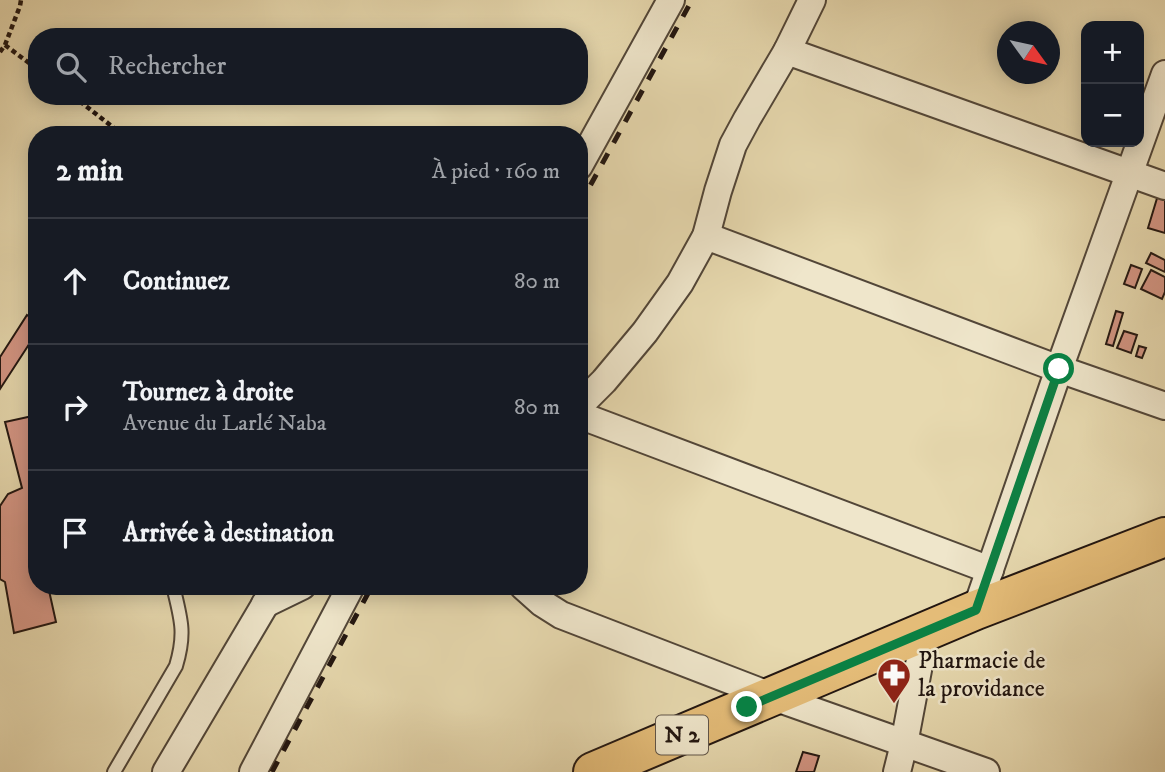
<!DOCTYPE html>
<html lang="fr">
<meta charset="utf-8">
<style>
:root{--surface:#171b24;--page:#20242c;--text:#f1f3f6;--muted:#9ea1a6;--line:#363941}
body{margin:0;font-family:"IM FELL DW Pica",serif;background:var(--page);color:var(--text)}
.controls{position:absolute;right:21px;top:21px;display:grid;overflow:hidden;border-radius:14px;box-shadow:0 4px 18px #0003}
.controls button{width:63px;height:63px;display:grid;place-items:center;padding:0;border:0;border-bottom:2px solid var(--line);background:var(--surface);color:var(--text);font:35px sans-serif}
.compass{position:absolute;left:997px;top:21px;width:63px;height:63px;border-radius:50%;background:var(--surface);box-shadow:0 4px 18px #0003;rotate:123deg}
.stop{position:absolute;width:21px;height:21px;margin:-16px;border:5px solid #0b8043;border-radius:50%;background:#fff}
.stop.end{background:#0b8043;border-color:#fff;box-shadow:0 2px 7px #0008}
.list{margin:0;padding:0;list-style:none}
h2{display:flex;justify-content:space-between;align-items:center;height:91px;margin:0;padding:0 28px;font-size:30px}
h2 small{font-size:23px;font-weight:400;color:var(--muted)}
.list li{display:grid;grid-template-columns:46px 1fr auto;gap:21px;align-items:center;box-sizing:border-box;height:126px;padding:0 28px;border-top:2px solid var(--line)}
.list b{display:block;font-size:26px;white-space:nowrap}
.list p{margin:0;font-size:23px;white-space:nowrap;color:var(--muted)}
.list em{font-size:23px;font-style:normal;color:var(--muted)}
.icon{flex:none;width:38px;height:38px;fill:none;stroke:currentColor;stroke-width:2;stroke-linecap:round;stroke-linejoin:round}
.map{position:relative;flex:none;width:1165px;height:772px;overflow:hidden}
.search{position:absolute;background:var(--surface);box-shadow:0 4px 18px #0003;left:28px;top:28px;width:560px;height:77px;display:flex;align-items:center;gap:18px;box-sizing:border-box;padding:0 24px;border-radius:28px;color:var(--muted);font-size:26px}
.panel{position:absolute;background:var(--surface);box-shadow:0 4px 18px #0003;left:28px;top:126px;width:560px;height:469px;border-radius:28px}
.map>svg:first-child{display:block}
.building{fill:#d59685;stroke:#211510;stroke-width:2}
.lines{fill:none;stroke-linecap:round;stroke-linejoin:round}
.lane-casing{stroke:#524638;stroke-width:16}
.street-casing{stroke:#524638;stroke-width:30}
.primary-casing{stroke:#211510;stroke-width:42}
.path{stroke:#211510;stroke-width:4.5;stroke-dasharray:5 3.5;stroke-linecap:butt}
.lane{stroke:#efe6cb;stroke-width:12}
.street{stroke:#efe6cb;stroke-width:26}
.primary{stroke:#e4bc78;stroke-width:38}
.rail{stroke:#211510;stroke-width:5;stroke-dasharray:12 12;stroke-linecap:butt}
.route{stroke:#0b8043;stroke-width:9}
.labels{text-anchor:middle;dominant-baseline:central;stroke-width:5;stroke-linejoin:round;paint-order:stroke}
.shield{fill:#efe6cb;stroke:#5f5448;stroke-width:2}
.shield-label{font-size:23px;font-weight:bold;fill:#211510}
.poi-label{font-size:24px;fill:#211510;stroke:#efe6cb;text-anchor:start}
</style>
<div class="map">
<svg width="1165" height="772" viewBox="0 0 1165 772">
<rect width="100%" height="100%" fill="#e7d9af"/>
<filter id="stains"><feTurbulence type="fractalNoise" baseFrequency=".00286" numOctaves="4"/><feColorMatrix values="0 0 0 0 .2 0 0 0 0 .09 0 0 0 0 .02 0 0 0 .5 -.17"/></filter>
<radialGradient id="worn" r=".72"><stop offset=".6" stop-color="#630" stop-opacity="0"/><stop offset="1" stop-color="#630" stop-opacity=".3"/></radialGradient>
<g class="building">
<polygon points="1158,195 1165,197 1165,233 1148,228"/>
<polygon points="1151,253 1165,260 1165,272 1146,263"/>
<polygon points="1131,265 1142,269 1135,288 1124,284"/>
<polygon points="1151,270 1165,277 1165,292 1162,299 1141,289"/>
<polygon points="1116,311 1123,313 1113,346 1106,344"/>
<polygon points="27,315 37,322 37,332 0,389 0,357"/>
<polygon points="1124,331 1137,335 1131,353 1117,348"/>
<polygon points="1139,346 1146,348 1142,358 1136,356"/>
<polygon points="37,415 37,586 48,586 56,622 14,633 5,582 0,579 0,506 8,494 22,488 5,422"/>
<polygon points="803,752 819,756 814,772 796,772"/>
</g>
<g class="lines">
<g class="lane-casing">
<path id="lane" d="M114,772L176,666C186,633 181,619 173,586"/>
</g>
<g class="street-casing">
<g id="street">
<polyline points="787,51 1165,186"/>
<polyline points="579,166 671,0"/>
<polyline points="706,236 1059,369 1165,406"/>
<polyline points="579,406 604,381 645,332 680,283 706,236 718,191 733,145 747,119 787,51 812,0"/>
<polyline points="579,415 990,570"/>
<polyline points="523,586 542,603 561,615 771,696 986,772"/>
<polyline points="265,604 302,586"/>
<polyline points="976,610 1059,369 1165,74"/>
<polyline points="166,772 276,586"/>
<polyline points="253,772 351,586"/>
<polyline points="897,772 904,744 925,633"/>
</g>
</g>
<g class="primary-casing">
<polyline id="primary" points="593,772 976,610 1165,537"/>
</g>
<g class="path">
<polyline points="5,45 37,69"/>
<polyline points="0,52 5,45 20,6 21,0"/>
<polyline points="73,96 123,135"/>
</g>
<use href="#lane" class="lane"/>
<use href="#street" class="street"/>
<use href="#primary" class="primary"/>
<g class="rail">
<polyline points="579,206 692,0"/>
<polyline points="272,772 372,586"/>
</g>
</g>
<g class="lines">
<polyline class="route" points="747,707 976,610 1059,369"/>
</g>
<defs>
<g id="pharmacy-pin" transform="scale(1.75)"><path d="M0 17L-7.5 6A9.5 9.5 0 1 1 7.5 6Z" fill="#8f2418" stroke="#efe6cb"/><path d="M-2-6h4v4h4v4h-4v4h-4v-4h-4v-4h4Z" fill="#fff"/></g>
</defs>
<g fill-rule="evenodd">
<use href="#pharmacy-pin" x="894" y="675"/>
</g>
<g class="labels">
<rect class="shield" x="656" y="715.5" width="52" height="39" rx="5"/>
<g class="shield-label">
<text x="682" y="735">N 2</text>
</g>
<g class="poi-label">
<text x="918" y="661">Pharmacie de<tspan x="918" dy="28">la providance</tspan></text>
</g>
</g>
<rect width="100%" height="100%" filter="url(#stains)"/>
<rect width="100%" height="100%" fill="url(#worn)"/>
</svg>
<div class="controls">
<button>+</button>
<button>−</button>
</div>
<svg class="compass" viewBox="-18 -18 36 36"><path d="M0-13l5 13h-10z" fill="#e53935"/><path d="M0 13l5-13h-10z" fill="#9ea1a6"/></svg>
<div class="stop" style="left:1059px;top:369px"></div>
<div class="stop end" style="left:747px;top:707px"></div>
<div class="search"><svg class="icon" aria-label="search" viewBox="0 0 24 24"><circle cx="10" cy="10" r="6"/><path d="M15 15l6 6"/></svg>Rechercher</div>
<section class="panel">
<h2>2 min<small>À pied · 160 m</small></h2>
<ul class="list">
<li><svg class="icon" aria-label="ahead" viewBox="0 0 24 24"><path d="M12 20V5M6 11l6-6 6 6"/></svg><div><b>Continuez</b></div><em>80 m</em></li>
<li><svg class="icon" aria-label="right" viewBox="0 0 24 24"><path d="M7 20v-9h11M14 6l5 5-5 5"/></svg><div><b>Tournez à droite</b><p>Avenue du Larlé Naba</p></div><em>80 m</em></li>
<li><svg class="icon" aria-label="arrive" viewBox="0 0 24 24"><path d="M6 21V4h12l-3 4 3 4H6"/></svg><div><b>Arrivée à destination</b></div></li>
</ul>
</section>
</div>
